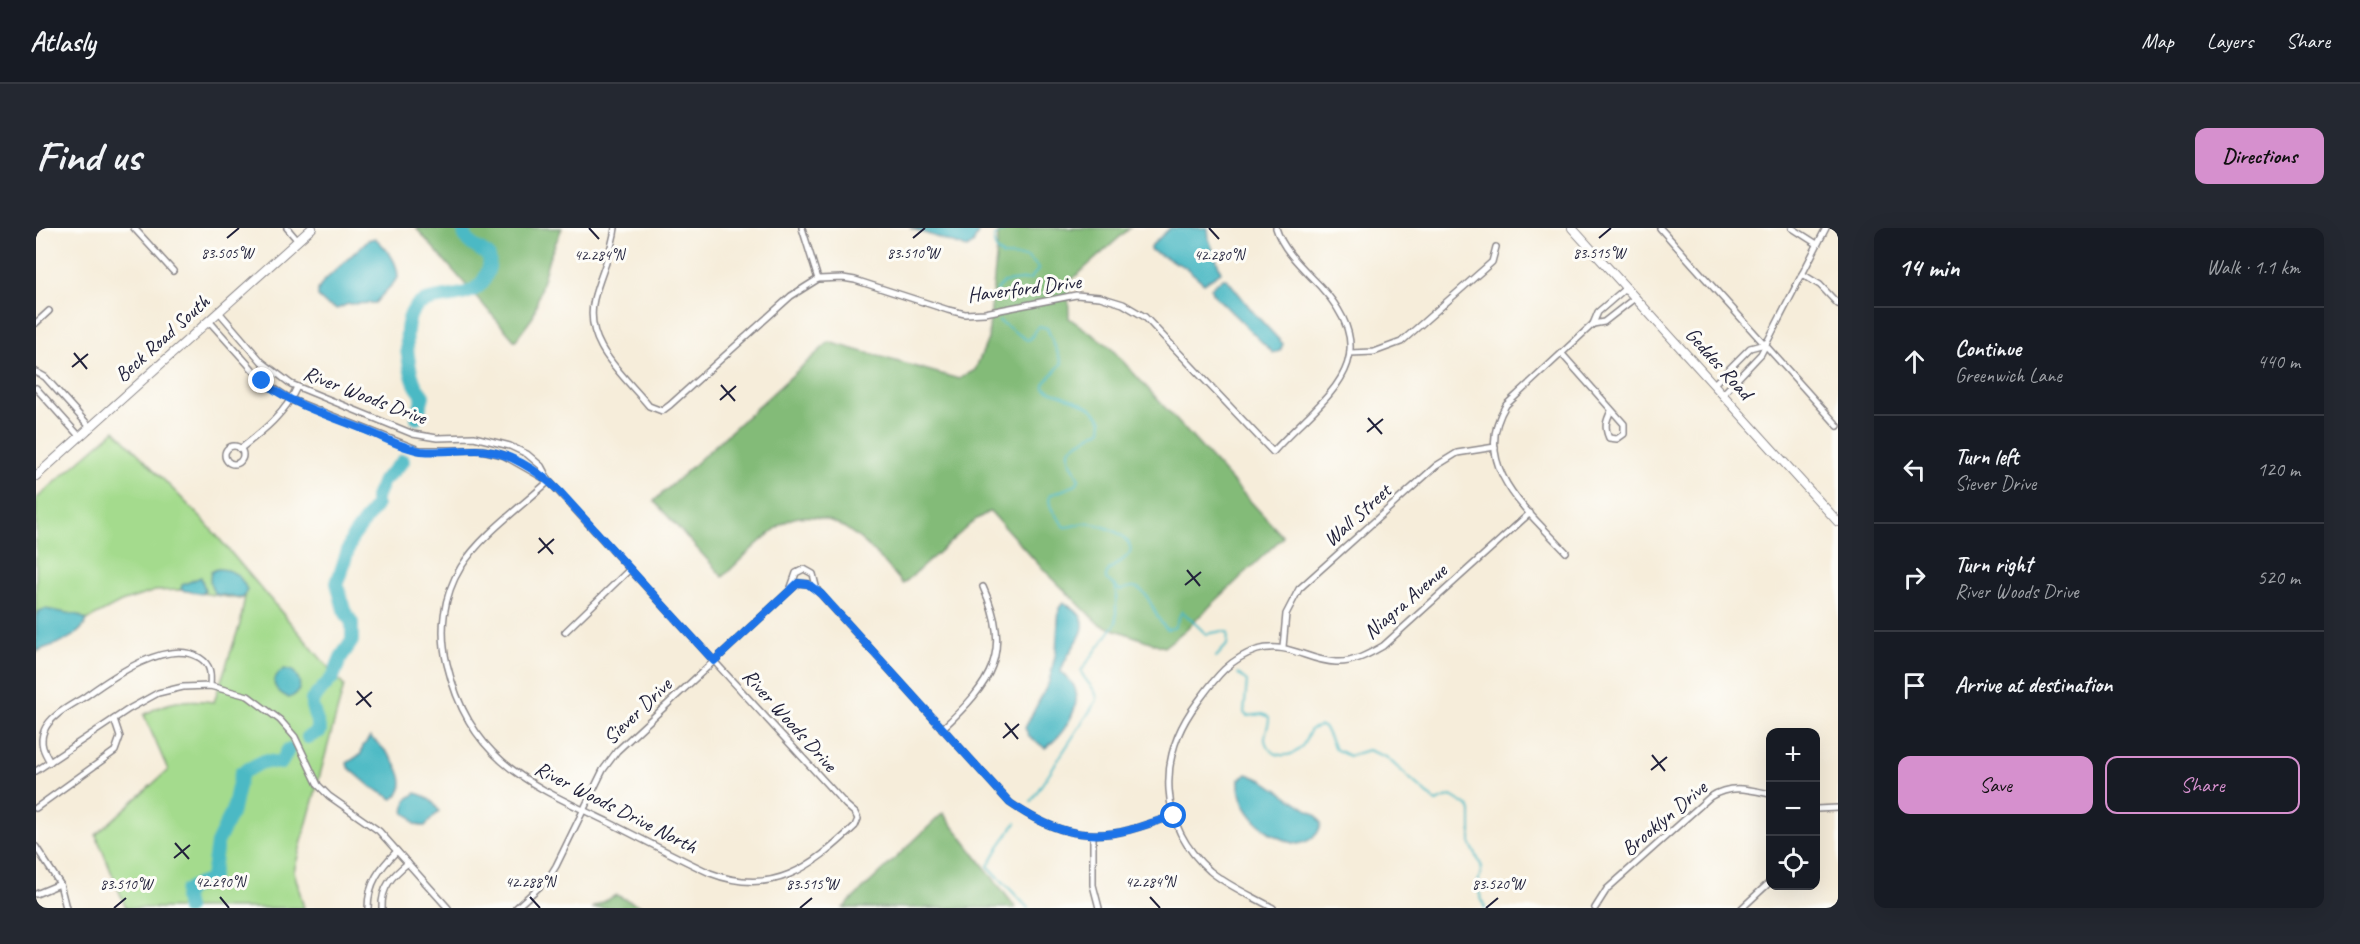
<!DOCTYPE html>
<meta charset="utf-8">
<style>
:root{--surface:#171b24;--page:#242831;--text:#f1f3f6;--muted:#9ea1a6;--line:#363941;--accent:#d690ce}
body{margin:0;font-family:Caveat,sans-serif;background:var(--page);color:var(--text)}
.controls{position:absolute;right:18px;bottom:18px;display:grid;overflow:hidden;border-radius:12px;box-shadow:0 6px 24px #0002}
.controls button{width:54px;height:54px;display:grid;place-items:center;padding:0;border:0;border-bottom:2px solid var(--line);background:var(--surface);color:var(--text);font:30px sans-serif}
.stop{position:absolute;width:18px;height:18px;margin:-14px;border:4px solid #1a73e8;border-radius:50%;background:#fff}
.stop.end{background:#1a73e8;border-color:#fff;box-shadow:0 2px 6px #0008}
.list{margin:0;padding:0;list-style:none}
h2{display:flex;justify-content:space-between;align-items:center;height:78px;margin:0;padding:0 24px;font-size:26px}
h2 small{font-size:20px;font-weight:400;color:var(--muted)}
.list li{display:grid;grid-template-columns:39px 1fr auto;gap:18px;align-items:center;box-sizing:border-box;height:108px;padding:0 24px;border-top:2px solid var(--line)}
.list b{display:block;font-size:22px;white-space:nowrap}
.list p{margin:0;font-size:20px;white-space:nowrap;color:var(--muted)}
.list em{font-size:20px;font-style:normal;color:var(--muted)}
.actions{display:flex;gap:12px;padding:18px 24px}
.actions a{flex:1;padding:14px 0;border:2px solid var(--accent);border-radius:12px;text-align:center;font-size:21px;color:var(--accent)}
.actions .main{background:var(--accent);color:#111}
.icon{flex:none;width:33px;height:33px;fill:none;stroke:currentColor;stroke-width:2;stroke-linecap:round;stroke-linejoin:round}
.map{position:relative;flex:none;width:1802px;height:680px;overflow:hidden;border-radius:12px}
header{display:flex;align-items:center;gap:36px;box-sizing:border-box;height:84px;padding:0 30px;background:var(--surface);border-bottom:2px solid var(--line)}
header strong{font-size:28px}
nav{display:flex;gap:33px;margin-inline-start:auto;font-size:21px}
.intro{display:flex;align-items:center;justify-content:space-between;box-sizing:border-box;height:144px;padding:0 36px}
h1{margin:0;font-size:42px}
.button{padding:15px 27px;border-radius:12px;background:var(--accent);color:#111;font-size:21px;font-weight:700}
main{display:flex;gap:36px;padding:0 36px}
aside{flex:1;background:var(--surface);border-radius:12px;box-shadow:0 6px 24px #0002}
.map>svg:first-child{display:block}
.green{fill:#a4db8d;stroke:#637e64;stroke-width:1.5}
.forest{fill:#83bb78;stroke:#526e5a;stroke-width:1.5}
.water{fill:#4bb9c4;stroke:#366e80;stroke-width:1.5}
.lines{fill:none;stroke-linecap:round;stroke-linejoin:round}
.stream{stroke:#4bb9c4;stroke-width:2}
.river{stroke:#4bb9c4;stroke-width:14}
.minor-casing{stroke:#8c888a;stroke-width:8}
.secondary-casing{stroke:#8c888a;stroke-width:10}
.minor{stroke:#fff;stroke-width:5}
.secondary{stroke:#fff;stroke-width:8}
.route{stroke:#1a73e8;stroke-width:8}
.ticks{fill:none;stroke:#22223b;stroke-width:2}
.labels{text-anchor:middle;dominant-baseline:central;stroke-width:6;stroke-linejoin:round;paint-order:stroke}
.street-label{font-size:21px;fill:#22223b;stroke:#fdfcf7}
.ticks-label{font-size:15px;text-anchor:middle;fill:#22223b;stroke:#fdfcf7;stroke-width:6;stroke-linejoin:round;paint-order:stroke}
</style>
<header>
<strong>Atlasly</strong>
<nav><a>Map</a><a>Layers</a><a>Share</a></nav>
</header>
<div class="intro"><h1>Find us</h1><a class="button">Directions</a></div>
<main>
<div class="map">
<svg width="1802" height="680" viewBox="0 0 1802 680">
<rect width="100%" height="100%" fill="#fdfcf7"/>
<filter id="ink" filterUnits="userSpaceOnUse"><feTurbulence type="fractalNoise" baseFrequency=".0167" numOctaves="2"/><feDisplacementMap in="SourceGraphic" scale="12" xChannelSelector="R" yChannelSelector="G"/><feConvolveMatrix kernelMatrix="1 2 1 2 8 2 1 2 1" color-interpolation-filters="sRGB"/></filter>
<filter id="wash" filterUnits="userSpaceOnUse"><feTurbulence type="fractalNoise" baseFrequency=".008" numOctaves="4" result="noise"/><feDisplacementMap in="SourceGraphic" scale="24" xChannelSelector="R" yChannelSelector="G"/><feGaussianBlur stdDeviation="1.35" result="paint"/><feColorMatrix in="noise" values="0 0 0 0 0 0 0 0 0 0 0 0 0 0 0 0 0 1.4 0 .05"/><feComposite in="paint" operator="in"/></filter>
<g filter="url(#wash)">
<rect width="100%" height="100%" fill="#f6edda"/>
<path class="green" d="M79,202L169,294L308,458L258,643L268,680H90L60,607L132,542L108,487C130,473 152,470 178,474L204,396L209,368L204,371L145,362L119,363L85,374L51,392C42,414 17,412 0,425V271Z"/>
<g class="forest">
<polygon points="380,0 526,0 512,33 497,89 479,113"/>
<path d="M963,0H1094L1032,55L1033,90L1073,118L1247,309L1147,404L1128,419L1063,396L1005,339L954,283L939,292L867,356C841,325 804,280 758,290C742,294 700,336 687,349L618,273L793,114L923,151L939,142L952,111Z"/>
<polygon points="907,585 980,680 807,680"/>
<polygon points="580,667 609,680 556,680"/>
</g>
<g class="water">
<polygon points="874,0 944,0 937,16 931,20"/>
<polygon points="1134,0 1172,0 1173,11 1185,44 1168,55 1149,39 1114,22 1116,17"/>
<path d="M339,10C351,21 362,33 362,50L339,75L312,76L301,81L291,77L282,69V62L287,54L332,12Z"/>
<polygon points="1187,50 1191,51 1218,85 1247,116 1244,123 1237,125 1176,65 1175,60"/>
<path d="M181,341C196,341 205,347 211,362L207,370L179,366C175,360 173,352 175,344Z"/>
<polygon points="165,349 169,362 166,366 145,362 146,357"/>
<path d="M1027,375C1072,396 1028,419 1025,444C1029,448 1035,452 1038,458C1047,479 1026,509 1009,520L993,508L989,500L1013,454L1020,424L1023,380Z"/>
<path d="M9,381L42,387L51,392C43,411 17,417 0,423V389L3,383Z"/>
<path d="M248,441L257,443C266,453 267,464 253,470C237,462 232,452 248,441Z"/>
<path d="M334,509C350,520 381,554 357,571L335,559L312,539L311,535L325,526L327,518Z"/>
<path d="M1211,546L1227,552L1281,588L1285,595C1284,607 1273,614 1262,616C1232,610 1201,584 1203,551Z"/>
<path d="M380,565C390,568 398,573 403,583L389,598C381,598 377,597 375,589L368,585L370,572Z"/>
</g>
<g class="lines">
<g class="stream">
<path d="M959,73L961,62L968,54L994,51L1002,42L1001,38L991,29L967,28C960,22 956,18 959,8L973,0"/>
<path d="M963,93L991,112L994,111L1003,98L1011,100L1026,135L1008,156V160C1028,170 1053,173 1066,192L1065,202L1043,214L1033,222V231L1043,251L1040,257L1014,267C1010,279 1022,289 1029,299C1036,299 1041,296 1047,295C1059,295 1078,301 1087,309C1112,331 1067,334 1070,351L1084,362C1089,362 1093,358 1098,359C1115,362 1118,392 1131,401L1138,400L1146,383L1170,406L1187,403L1192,405L1191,417L1180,429"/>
<path d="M1202,446L1211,453L1208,485L1211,488L1227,486L1233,489C1234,497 1228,504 1229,512C1233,530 1256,532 1266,518C1270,513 1272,506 1275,501L1285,498L1289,500L1299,521L1313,528L1332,522L1350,529L1400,574L1415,568L1433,579L1435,583V617L1446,639L1441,659L1449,680"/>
<path d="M995,573L1061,472C1061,460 1048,454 1045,443L1080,395V360"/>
<polyline points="980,595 964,617 952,638 992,680"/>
</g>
<g class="river">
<path d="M381,190L387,168C385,164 381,161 379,156C371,137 362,84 387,74C410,65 442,73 451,45C454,38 455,33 452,27C441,19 427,15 428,0"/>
<polyline points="272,509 284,503 276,478 276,472 297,449 305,429 316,413 316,395 308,382 301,355 316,310 340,278 340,269 347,253 367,233"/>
<polyline points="151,680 149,671 150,663 158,658 172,653 176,649 181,615 197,582 205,545 228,533 245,535 252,522"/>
</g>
</g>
</g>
<g filter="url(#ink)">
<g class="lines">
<g class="minor-casing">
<g id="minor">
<polyline points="98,0 137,43"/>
<polyline points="251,0 262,13"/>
<path d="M579,0C576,25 564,47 558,71C547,116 588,147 613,178L626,183L634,177L755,68L782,51L807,50L819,52L912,82L929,86L949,85L1040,67L1064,69L1087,76L1109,89L1237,224C1285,170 1355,135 1284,58C1268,41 1247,23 1240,0"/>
<polyline points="766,0 782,51"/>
<polyline points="1624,0 1802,198"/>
<polyline points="1756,0 1781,16"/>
<polyline points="1766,46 1784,57 1802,76"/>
<polyline points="1591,59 1562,84 1557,96 1568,94 1600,69"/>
<polyline points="183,84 226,134 255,156 377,206 401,210 438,209 474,218 491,226 505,238 513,253"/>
<path d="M173,93L227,153L256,172L383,222H446L467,227L513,253L810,577L819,585L822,591L819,598C775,640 736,669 674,645C640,629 606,611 572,594C491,555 434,532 411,436C403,403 407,368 425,339C445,307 485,279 513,253"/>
<polyline points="0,95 13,83"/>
<polyline points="1314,125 1338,124 1365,114 1456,34 1460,19"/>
<path d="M1526,126L1588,196V206L1581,211L1573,210C1568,199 1570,193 1575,183"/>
<polyline points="0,144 9,149 54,199"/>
<polyline points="1678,156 1714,120 1729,116"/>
<polyline points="0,160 44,209"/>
<polyline points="1687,166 1725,126 1790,0"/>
<circle cx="198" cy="227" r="9"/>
<path d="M204,221C227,203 249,186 261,159"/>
<path d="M1530,324C1493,284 1433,237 1470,177L1557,96"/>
<polyline points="754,362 760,345 768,341 777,346 781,362"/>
<polyline points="529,404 594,341"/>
<polyline points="1247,419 1250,386 1263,361 1400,238 1421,225 1459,219"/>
<path d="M906,501C955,455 977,425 947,359"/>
<path d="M14,534C8,524 3,515 8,503C14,487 36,477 50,468C75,450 132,409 164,430C175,437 175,446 174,458"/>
<polyline points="0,543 93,481 122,465 147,459 174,458 212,468 244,492 259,509 282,557 293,568 343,603 412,680"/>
<polyline points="0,580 79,523 84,509 78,491"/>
<polyline points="1780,581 1802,580"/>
<polyline points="1057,607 1057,657 1063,680"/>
<polyline points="0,619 24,656 30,680"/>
<polyline points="0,666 24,656"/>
<path d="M332,680C332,655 344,640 361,623"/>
<path d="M346,680C345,659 357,647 372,635"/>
<path d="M480,680L512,651L520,638L567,542L581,523L762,355L773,356L781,362L974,575C1012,601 1047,614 1093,602C1108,598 1123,592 1138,588"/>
<path d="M1237,680C1216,668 1192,658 1174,643C1122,597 1121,528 1161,475C1178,452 1192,431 1221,422C1252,413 1271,433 1300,434C1317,435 1333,426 1347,418L1494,285"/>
<path d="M1559,680L1571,661L1674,569C1694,556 1712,561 1734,566"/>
<polyline points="1706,680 1734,654"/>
</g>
</g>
<g class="secondary-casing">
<g id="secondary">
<polyline points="1536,0 1802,294"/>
<polyline points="0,248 276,0"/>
</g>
</g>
<use href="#minor" class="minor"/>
<use href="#secondary" class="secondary"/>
</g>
</g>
<g class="lines" filter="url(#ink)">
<path class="route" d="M226,153C256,177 294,188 329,202C347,209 366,220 385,223C404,225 421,222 440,222C471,222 503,243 524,264L678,433L762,355L772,356L785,366L974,575C1012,601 1047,614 1093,602C1108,598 1123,592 1138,588"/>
</g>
<path class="ticks" d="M553,0L563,11M1173,0L1183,11M191,10L203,0M877,10L889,0M1563,10L1575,0M38,125L51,141M36,139L52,126M685,157L699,173M684,172L700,158M1332,190L1346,206M1331,204L1347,191M503,310L517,326M502,325L518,311M1151,342L1164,358M1149,357L1165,344M321,463L335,479M320,477L336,464M969,495L982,511M967,510L983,496M1616,527L1629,543M1615,542L1631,529M139,615L153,631M138,630L154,617M184,669L193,680M494,669L504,680M1114,669L1124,680M78,680L90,670M764,680L776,670M1450,680L1462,670"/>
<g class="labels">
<g class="street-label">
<text transform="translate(988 60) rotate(-7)">Haverford Drive</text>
<text transform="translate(126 110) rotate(-42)">Beck Road South</text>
<text transform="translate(1683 135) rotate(48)">Geddes Road</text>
<text transform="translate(329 167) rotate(21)">River Woods Drive</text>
<text transform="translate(1321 287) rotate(-42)">Wall Street</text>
<text transform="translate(1369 373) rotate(-41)">Niagra Avenue</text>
<text transform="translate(601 483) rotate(-44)">Siever Drive</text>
<text transform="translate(754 492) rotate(48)">River Woods Drive</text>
<text transform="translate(580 579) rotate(27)">River Woods Drive North</text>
<text transform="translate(1628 590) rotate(-40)">Brooklyn Drive</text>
</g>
</g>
<g class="ticks-label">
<text x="191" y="30">83.505°W</text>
<text x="877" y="30">83.510°W</text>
<text x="1563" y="30">83.515°W</text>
<text x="1183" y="32">42.280°N</text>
<text x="563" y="32">42.284°N</text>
<text x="184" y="659">42.290°N</text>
<text x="494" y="659">42.288°N</text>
<text x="1114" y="659">42.284°N</text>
<text x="90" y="661">83.510°W</text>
<text x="776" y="661">83.515°W</text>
<text x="1462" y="661">83.520°W</text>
</g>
</svg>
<div class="controls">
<button>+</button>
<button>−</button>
<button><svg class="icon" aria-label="locate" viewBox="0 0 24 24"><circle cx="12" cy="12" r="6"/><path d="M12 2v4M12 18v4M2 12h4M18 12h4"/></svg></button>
</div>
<div class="stop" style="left:1138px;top:588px"></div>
<div class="stop end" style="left:226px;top:153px"></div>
</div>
<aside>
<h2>14 min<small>Walk · 1.1 km</small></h2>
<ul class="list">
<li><svg class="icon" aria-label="ahead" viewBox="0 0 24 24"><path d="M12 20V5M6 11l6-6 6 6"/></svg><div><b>Continue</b><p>Greenwich Lane</p></div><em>440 m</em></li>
<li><svg class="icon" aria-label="left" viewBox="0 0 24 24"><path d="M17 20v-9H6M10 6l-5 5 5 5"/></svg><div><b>Turn left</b><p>Siever Drive</p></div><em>120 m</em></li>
<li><svg class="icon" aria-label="right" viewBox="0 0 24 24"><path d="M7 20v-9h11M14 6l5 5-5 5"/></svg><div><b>Turn right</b><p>River Woods Drive</p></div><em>520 m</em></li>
<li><svg class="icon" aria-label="arrive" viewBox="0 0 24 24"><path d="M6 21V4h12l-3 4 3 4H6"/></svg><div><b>Arrive at destination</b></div></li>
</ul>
<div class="actions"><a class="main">Save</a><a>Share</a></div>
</aside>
</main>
